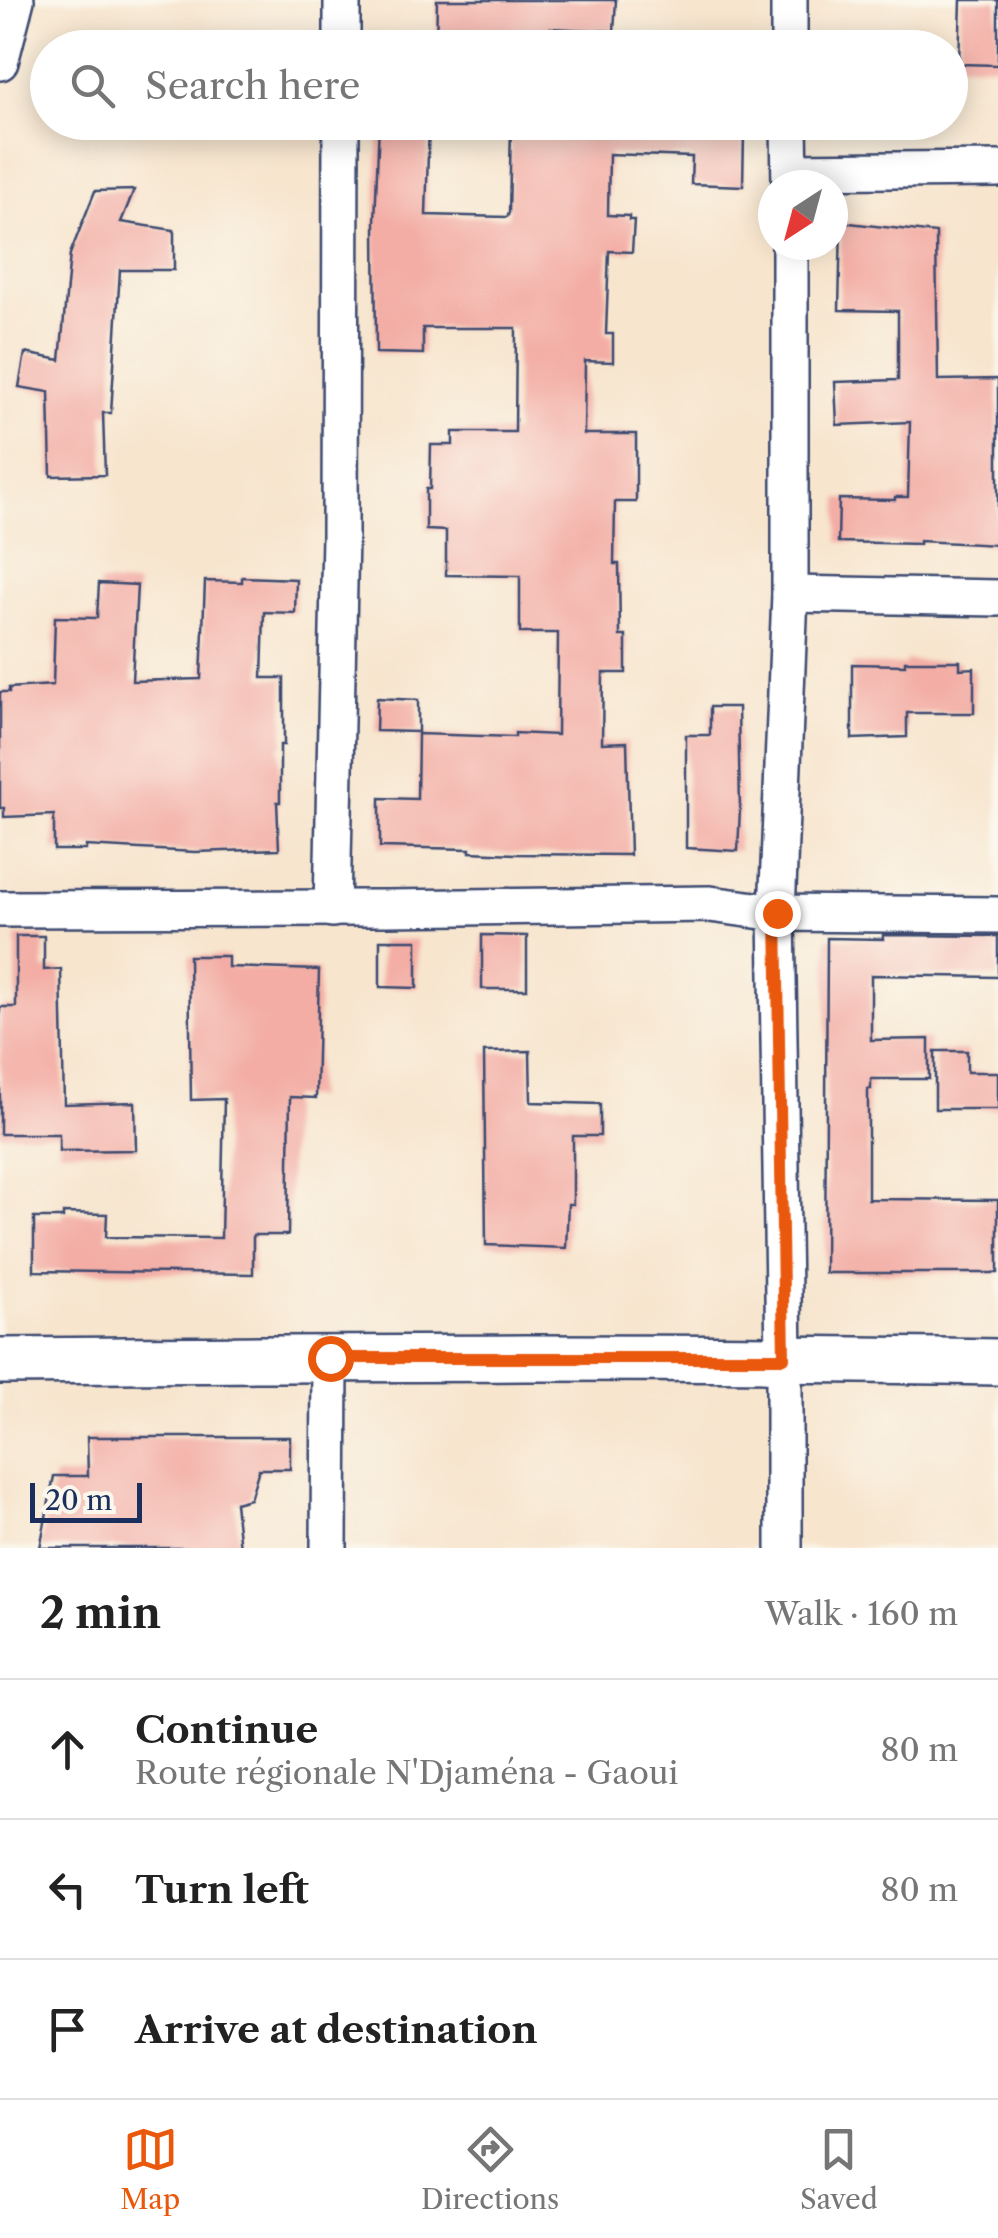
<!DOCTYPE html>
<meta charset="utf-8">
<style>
:root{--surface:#fff;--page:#f6f6f6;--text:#222;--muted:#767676;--line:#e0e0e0;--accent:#ea580c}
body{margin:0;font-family:"Libre Caslon Text",serif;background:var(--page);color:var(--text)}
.compass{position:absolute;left:758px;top:170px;width:90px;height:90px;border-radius:50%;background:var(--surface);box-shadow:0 5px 25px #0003;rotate:216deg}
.scale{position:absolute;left:30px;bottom:25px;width:112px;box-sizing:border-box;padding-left:10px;border:5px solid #1b2f5e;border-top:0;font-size:28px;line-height:35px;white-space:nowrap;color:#1b2f5e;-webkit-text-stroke:8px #fbf7ec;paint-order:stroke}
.stop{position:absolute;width:30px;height:30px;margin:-22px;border:8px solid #ea580c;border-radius:50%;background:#fff}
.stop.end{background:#ea580c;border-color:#fff;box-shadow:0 2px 10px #0008}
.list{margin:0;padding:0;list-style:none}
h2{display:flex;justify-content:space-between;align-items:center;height:130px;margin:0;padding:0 40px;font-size:42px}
h2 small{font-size:32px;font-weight:400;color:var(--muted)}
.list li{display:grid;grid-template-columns:65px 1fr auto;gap:30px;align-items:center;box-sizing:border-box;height:140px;padding:0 40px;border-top:2px solid var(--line)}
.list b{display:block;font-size:38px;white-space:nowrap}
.list p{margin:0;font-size:32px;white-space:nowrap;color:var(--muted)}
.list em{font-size:32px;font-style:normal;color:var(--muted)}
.icon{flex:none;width:55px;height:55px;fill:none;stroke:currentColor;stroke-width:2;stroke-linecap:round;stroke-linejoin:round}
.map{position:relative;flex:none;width:998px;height:1548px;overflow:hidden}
.search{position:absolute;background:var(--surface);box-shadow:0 5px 25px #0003;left:30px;right:30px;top:30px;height:110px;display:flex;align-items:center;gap:25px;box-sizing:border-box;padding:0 35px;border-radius:55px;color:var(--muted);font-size:38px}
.sheet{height:550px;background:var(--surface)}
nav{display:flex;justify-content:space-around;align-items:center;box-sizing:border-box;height:140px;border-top:2px solid var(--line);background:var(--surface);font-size:28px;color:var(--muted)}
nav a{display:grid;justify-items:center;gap:5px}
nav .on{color:var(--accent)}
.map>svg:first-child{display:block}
.building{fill:#f3ada5}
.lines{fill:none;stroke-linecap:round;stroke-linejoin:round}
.minor-casing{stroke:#3c4a6f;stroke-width:40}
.tertiary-casing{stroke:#3c4a6f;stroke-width:50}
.minor{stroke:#fff;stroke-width:35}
.tertiary{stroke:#fff;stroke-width:45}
.route{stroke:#ea580c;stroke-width:12}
</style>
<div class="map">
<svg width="998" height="1548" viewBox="0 0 998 1548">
<rect width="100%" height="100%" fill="#fbf7ec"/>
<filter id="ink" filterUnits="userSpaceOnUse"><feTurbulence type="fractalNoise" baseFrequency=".01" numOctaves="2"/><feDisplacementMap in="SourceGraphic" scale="20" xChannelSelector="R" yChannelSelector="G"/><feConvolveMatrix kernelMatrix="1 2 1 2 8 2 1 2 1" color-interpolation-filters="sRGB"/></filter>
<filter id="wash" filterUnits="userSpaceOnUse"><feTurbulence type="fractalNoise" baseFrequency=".0048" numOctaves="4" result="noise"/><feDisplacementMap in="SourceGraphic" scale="40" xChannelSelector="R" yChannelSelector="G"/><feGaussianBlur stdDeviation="2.25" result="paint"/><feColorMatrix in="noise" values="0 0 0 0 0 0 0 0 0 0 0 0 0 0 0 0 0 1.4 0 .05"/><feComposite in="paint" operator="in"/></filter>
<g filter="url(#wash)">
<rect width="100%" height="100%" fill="#f7e5ce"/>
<g id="blocks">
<g class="building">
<polygon points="437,0 616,0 614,31 550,28 550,48 436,48"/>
<polygon points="961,0 998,0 998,65 959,64"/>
<polygon points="379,122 429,122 426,215 507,217 509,213 511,128 599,131 599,122 742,122 742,134 744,134 743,186 691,184 692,157 609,154 608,215 629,216 629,220 634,220 632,252 609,251 606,334 613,334 613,362 585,361 584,434 636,434 636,502 615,502 614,564 619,564 620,636 626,636 626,673 603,673 602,743 627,742 630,855 516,854 470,852 470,849 380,847 380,798 417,799 418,734 515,737 515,733 557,735 558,633 520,633 520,576 446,575 446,531 426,530 426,489 430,489 431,445 453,445 453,432 515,432 516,328 423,328 423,354 376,353 375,222"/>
<polygon points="134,190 121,222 174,230 174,270 120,270 111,413 103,413 105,475 51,476 49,392 19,387 25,353 60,360 70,254 95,191"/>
<polygon points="841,222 936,233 938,380 998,379 998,545 920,541 920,544 838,542 839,499 895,500 895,497 908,497 910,422 837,425 835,382 898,380 898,311 839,310"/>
<polygon points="242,577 296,579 295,613 264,612 262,678 284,678 284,745 280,745 280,802 277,802 279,849 195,852 86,846 86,850 54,850 54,815 4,817 4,808 0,808 0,692 9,692 9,688 53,685 55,617 97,618 99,583 137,585 132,681 201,679 205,581 242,582"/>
<polygon points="905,661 960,661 960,669 974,668 974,713 907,713 907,737 852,739 852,664 905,665"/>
<polygon points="377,698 418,700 418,732 376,731"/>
<polygon points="710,707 738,707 740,809 738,851 686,848 686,735 710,735"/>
<polygon points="482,935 527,936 527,989 482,989"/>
<polygon points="883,935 998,936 998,977 871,975 871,1040 929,1039 929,1079 871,1079 871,1089 868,1089 868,1199 998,1200 998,1273 825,1273 827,938 883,939"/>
<polygon points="16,936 44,936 44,970 61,969 64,1104 135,1102 136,1150 59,1151 59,1134 0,1134 0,1007 16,1007"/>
<polygon points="380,940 417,940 417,988 380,987"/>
<polygon points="189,956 228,956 228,967 319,970 316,1098 290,1097 288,1235 253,1235 253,1274 34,1271 34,1218 63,1218 63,1213 107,1214 106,1237 221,1238 224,1099 191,1100"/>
<polygon points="530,1051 531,1102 600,1104 600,1136 573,1136 573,1204 568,1204 566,1248 486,1245 484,1052"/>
<polygon points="935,1051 967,1051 967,1072 998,1072 998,1109 935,1109"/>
<polygon points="87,1437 290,1437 290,1469 259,1469 250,1499 235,1503 240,1548 40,1548 54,1476 88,1476"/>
</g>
</g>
</g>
<g filter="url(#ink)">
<use href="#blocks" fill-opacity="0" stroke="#3c4a6f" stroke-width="2.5"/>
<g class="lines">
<g class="minor-casing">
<g id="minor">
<polyline points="789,0 789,48"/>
<polyline points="342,48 342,0"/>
<polyline points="0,62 16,0"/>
<polyline points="789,122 790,185"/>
<polyline points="790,171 998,169"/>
<polyline points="790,594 998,598"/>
<polyline points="0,909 387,908 710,904 777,913 998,915"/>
<polyline points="332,909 340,536 341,122"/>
<polyline points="329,1548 330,1358"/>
<polyline points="784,1548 784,1358 777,913 790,594 790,245"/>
</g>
</g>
<g class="tertiary-casing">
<path id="tertiary" d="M0,1361C333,1358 665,1356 998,1362"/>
</g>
<use href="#minor" class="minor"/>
<use href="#tertiary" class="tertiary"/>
</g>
</g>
<g class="lines" filter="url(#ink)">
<polyline class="route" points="330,1358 784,1358 777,913"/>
</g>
</svg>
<svg class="compass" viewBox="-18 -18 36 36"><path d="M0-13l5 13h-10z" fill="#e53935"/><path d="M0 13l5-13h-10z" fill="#767676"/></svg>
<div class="scale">20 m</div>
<div class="stop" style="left:330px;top:1358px"></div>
<div class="stop end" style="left:777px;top:913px"></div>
<div class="search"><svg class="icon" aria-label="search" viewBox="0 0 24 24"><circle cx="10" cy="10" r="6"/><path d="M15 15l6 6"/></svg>Search here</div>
</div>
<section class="sheet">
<h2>2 min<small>Walk · 160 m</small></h2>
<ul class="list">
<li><svg class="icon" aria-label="ahead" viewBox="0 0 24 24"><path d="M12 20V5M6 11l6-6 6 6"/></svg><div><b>Continue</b><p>Route régionale N'Djaména - Gaoui</p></div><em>80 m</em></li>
<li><svg class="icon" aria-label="left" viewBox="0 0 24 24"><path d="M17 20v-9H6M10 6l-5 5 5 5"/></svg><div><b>Turn left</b></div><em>80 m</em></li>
<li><svg class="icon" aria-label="arrive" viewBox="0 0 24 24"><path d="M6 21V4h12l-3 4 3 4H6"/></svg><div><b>Arrive at destination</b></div></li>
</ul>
</section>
<nav>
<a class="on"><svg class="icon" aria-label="map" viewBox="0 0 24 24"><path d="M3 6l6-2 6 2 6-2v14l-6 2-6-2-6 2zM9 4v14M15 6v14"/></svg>Map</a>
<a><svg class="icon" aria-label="directions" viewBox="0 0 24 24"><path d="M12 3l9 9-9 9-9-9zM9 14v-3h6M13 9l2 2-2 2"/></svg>Directions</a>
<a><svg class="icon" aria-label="saved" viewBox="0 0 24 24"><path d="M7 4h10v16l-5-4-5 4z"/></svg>Saved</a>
</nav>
